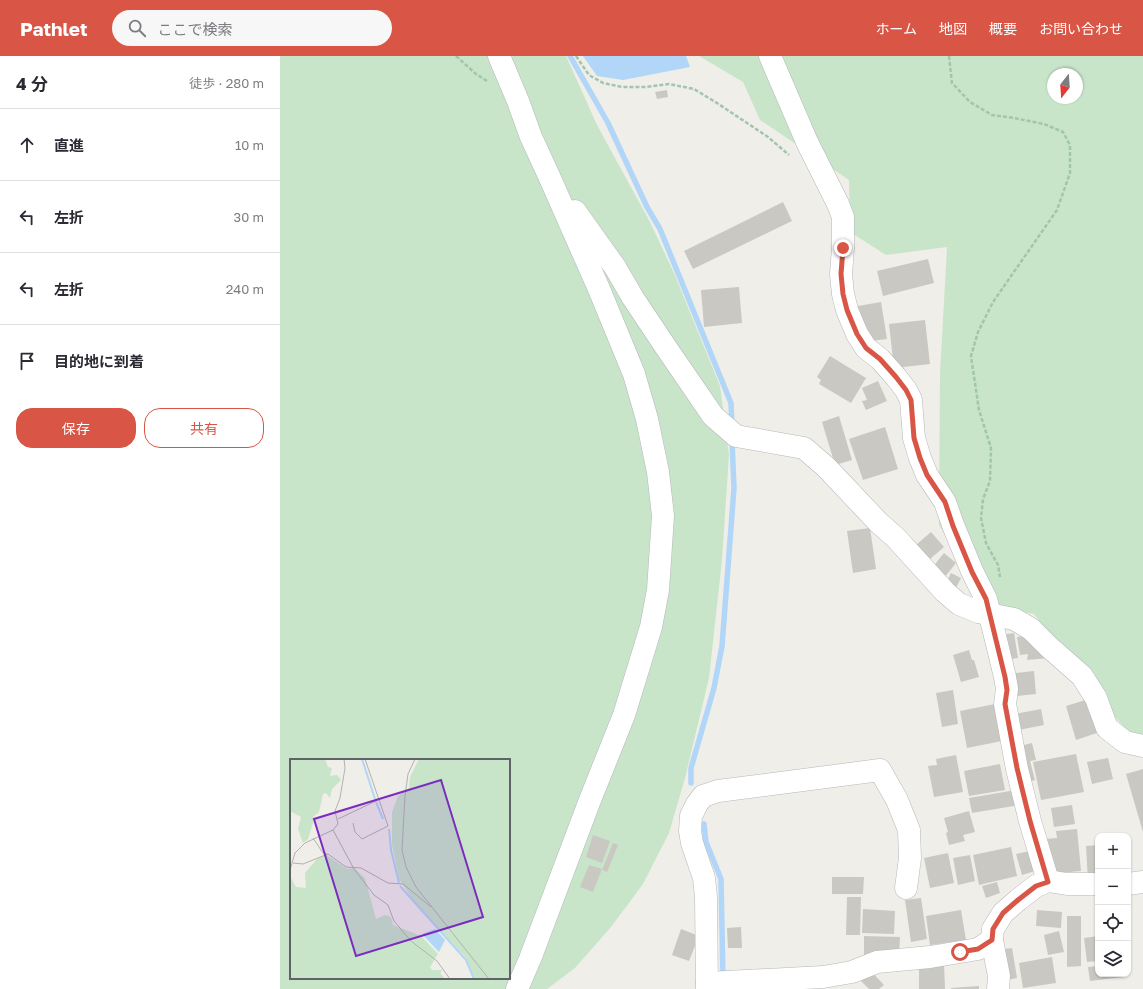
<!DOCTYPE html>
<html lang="ja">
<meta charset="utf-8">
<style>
:root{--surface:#fff;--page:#f7f7f7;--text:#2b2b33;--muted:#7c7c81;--line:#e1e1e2;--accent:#d95545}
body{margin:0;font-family:"Golos Text","Noto Sans JP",sans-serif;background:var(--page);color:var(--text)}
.controls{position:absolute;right:12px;bottom:12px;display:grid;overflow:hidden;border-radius:8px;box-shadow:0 1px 3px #0004}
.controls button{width:36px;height:36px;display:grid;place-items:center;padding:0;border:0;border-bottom:1px solid var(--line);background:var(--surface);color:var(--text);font:20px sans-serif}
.compass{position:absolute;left:767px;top:12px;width:36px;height:36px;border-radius:50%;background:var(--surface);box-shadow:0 1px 3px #0004;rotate:197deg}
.stop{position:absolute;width:12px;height:12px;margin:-9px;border:3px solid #d95545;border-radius:50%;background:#fff}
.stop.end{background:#d95545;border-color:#fff;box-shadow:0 1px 4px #0008}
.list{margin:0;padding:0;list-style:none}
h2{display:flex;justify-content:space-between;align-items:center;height:52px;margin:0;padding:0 16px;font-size:17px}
h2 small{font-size:13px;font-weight:400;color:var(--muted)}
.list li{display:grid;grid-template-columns:26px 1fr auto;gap:12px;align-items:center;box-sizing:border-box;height:72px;padding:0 16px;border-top:1px solid var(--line)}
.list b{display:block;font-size:15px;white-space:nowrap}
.list em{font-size:13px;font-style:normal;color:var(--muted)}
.actions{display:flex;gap:8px;padding:12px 16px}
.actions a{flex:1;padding:9px 0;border:1px solid var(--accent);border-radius:16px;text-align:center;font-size:14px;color:var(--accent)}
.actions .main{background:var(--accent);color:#fff}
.icon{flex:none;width:22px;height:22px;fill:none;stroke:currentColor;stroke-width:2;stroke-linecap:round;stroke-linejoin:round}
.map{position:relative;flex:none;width:863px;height:933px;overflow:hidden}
header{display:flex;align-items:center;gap:24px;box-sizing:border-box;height:56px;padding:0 20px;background:var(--accent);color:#fff}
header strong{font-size:19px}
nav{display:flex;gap:22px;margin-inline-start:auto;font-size:14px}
.search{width:280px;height:36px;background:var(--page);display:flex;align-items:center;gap:10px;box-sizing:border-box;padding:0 14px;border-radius:22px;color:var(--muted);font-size:15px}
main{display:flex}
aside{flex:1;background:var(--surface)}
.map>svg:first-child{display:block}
.green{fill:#c8e5c9;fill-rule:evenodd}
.water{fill:#b1d6f7}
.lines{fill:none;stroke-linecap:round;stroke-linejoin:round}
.stream{stroke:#b1d6f7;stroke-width:5.5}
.building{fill:#c9c8c3}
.minor-casing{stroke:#b5b7bb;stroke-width:23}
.path{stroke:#a1c5ad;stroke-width:2.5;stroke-dasharray:4 2;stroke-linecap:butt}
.minor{stroke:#fff;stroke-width:22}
.route{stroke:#d95545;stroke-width:5}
.inset-river{fill:none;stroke:#b1d6f7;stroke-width:2}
.inset-road{fill:none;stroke:#b2b2b0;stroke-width:1}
.view{fill:#7b2cbf;fill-opacity:0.15;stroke:#7b2cbf;stroke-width:2}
.inset-edge{fill:none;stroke:#5f6267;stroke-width:2}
</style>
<header>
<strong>Pathlet</strong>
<div class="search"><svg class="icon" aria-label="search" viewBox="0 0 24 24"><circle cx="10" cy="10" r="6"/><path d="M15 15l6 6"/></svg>ここで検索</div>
<nav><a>ホーム</a><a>地図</a><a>概要</a><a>お問い合わせ</a></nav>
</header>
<main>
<aside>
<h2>4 分<small>徒歩 · 280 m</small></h2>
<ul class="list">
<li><svg class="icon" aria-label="ahead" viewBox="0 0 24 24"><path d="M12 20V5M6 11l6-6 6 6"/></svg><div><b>直進</b></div><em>10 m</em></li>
<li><svg class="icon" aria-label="left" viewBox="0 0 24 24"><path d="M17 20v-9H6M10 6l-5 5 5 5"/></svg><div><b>左折</b></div><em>30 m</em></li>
<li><svg class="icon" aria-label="left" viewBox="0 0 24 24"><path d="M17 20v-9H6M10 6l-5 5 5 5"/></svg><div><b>左折</b></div><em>240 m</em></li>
<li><svg class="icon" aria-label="arrive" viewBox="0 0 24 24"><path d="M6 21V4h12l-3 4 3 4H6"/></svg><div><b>目的地に到着</b></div></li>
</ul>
<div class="actions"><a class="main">保存</a><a>共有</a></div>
</aside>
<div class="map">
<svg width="863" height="933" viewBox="0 0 863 933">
<rect width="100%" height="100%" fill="#f0eee8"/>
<g class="green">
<path d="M0,0H286L317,69L370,166L394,217L440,330L449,399L442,504L429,622L405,722L389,777L363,828L331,871L295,912L267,933H0ZM11,704H229V922H11Z"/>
<path d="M419,0H863V691H862L826,651L754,558L708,550L659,469L660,317L667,191L606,199L570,176L569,124L480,64L463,26ZM773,18H797V42H773Z"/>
</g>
<polygon class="water" points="303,0 406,0 410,11 343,24 317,20"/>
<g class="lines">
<g class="stream">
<polyline points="290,0 328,67 367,151 380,173 451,347 452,369"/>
<polyline points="411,727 411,712 434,632 442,590 454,432 452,384"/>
<polyline points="424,768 426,786 441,823 443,923"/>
</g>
</g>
<g class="building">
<polygon points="387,34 388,41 377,43 375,36"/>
<polygon points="503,146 512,165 413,213 404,195"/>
<polygon points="648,203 654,227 603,240 597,215"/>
<polygon points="459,231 462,267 424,271 421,234"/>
<polygon points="601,246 607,283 583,286 578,250"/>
<polygon points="645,264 650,308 614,312 609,268"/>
<polygon points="550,300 586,322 571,347 539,328 541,324 537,321"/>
<polygon points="598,325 607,345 586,354 582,345 587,344 582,332"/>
<polygon points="559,360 572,404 555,409 542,366"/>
<polygon points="605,371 618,413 583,424 569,383"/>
<polygon points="590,472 596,513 573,517 567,475"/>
<polygon points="651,476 664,491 649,504 636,489"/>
<polygon points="664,497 676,507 664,522 652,512"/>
<polygon points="671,517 681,522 676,532 666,528"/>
<polygon points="734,577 738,602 724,604 721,579"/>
<polygon points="749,579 769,602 747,604 748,598 740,599 737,581"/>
<polygon points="689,594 692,604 694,604 699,621 681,626 673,599"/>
<polygon points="754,615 756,638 737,640 735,617"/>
<polygon points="673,634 678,668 662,671 656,637"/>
<polygon points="809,643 820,676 796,684 786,650"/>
<polygon points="715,648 722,685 687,692 680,655"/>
<polygon points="761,653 764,669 733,675 730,659"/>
<polygon points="752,687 756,704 750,705 755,724 745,727 736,691"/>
<polygon points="796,698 804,736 761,744 753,706"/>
<polygon points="676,699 683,736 654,741 648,710 657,709 656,703"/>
<polygon points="828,702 833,723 812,728 807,706"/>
<polygon points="720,708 725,734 689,740 684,715"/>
<polygon points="863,713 863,776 846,718"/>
<polygon points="736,734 739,749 692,757 689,742"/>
<polygon points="792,749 795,768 774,771 771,752"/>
<polygon points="689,755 695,776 683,779 685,785 669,789 666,777 668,776 664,762"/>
<polygon points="797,773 801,815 768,818 765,783 777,782 776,775"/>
<polygon points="313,779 330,785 322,807 306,801"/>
<polygon points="333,787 338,789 327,816 322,814"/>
<polygon points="818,789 818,825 808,825 806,790"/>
<polygon points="731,791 737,820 699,829 693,799"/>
<polygon points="750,795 755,815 742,819 736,798"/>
<polygon points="668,797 674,827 650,832 644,802"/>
<polygon points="690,799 695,825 678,829 673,802"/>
<polygon points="309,809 322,813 313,836 300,831"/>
<polygon points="552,821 584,821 583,838 552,838"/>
<polygon points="717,826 720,837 706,842 702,830"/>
<polygon points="567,841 581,841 580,879 566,879"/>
<polygon points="641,842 647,883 631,886 625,844"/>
<polygon points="583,853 615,855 614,878 582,877"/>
<polygon points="681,854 686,884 650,889 646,860"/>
<polygon points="757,854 782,856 781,872 756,870"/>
<polygon points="787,860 801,860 801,910 787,911"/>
<polygon points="461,871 462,892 448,892 447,872"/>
<polygon points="401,873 419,880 409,905 392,899"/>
<polygon points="779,875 784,896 768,899 764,879"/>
<polygon points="584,880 620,881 619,901 584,900"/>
<polygon points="818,880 818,905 807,906 804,882"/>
<polygon points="848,885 849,885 851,901 848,901"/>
<polygon points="732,892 737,922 723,925 718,894"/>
<polygon points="772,901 776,927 743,932 739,907"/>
<polygon points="664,907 665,933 639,933 639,908"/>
<polygon points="818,910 818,918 843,918 843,921 810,925 808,911"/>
<polygon points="590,914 604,929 599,933 589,933 580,924"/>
<polygon points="699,930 699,933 671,933 671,932"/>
</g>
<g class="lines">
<g class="minor-casing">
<g id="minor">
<polyline points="219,0 238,45 251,81 269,120 319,233 354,318 367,363 378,416 383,460 378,534 371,571 344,659 310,744 250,903 237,933"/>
<polyline points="490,0 527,86 558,148 563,161 563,192 561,218 563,238 567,254 577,278 586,292 600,303 616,321 626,334 631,344 634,382 640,402 647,419 665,446 673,469 692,515 706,543 725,621 727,633 725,648 737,713 750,765 768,825"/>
<polyline points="295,155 335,211 353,242 385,290 433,360 456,380 524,392 546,411 598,466 616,482 665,536 679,548 698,556 734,563 751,573 769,591 802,620 816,642 827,672 845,686 863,690"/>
<polyline points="848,828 863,826"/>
<polyline points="427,927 543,921 572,916 597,906 650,901 698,893 712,884"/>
<polyline points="427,933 426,841 424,822 412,787 410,775 411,760 417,748 423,740 438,735 600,714 617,744 629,774 630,802 626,832"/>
<polyline points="718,933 719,920 712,884 713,873 723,857 738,844 756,830 768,825 787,828 818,828"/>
</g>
</g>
<g class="path">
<polyline points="176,0 196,18 207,25"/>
<polyline points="296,0 309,19 323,27 342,31 365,31 389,28 414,33 437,47 488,81 509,99"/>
<polyline points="669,0 672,27 690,46 712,59 734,62 764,68 783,76 790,89 790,117 777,154 713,246 698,276 691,300 699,354 711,392 710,425 703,443 701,462 706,487 718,509 720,521"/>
</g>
<use href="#minor" class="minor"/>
</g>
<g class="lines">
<polyline class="route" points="563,192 561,218 563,238 567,254 577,278 586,292 600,303 616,321 626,334 631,344 634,382 640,402 647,419 665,446 673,470 692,516 706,543 725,621 727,634 725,648 737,712 750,765 768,826 756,830 738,844 723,857 713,873 712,884 698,893 680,896"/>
</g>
<g transform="translate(10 703)">
<rect width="220" height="220" fill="#f0eee8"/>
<path d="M0,0H35L38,8L42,9L40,17L47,16L51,21L42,30L40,39L36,34L33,35L29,53L23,58L24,61L18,80L13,84L8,70L11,58L0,52ZM129,0H220V220H185L176,199L125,144L109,120L102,86V53L108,37L119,29L120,18ZM35,95L57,110L64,109L75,119L86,160L95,156L101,158L103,166L131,177L148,195L140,208L142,211H152L150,214L155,220H0V117L6,128L16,129L15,114L27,100Z" fill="#c8e5c9"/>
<path d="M145,170L155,181L149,193L132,175Z" fill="#b1d6f7"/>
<path class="inset-river" d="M72,0L85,40M86,43L93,60M99,70L101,91L109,124M110,127L176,201L184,220"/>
<path class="inset-road" d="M125,0L118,15L115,37L112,91L116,108L126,128L199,220M48,60L88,41M63,64L65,73L72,80L98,67L75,0M43,71L64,110L84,136L98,146L104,162L121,182L147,202L160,220M23,79L33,94L37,95M3,104L13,105L38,95L56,108L71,109L98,124L113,125L141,148M0,111L5,94L15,84L43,71L48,65L45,52L50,39L55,9L54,0"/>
<path class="view" d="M151,21L193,158L66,197L24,60Z"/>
<rect width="220" height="220" class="inset-edge"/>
</g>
</svg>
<div class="controls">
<button>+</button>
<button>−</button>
<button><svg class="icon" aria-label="locate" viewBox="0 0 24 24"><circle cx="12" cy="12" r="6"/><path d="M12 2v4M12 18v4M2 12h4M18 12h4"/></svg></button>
<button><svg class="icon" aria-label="layers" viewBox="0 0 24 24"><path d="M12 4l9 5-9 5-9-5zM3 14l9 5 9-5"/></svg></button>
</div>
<svg class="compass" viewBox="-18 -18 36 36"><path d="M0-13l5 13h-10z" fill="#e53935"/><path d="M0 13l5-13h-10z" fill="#7c7c81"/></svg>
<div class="stop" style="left:680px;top:896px"></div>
<div class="stop end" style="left:563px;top:192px"></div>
</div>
</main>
